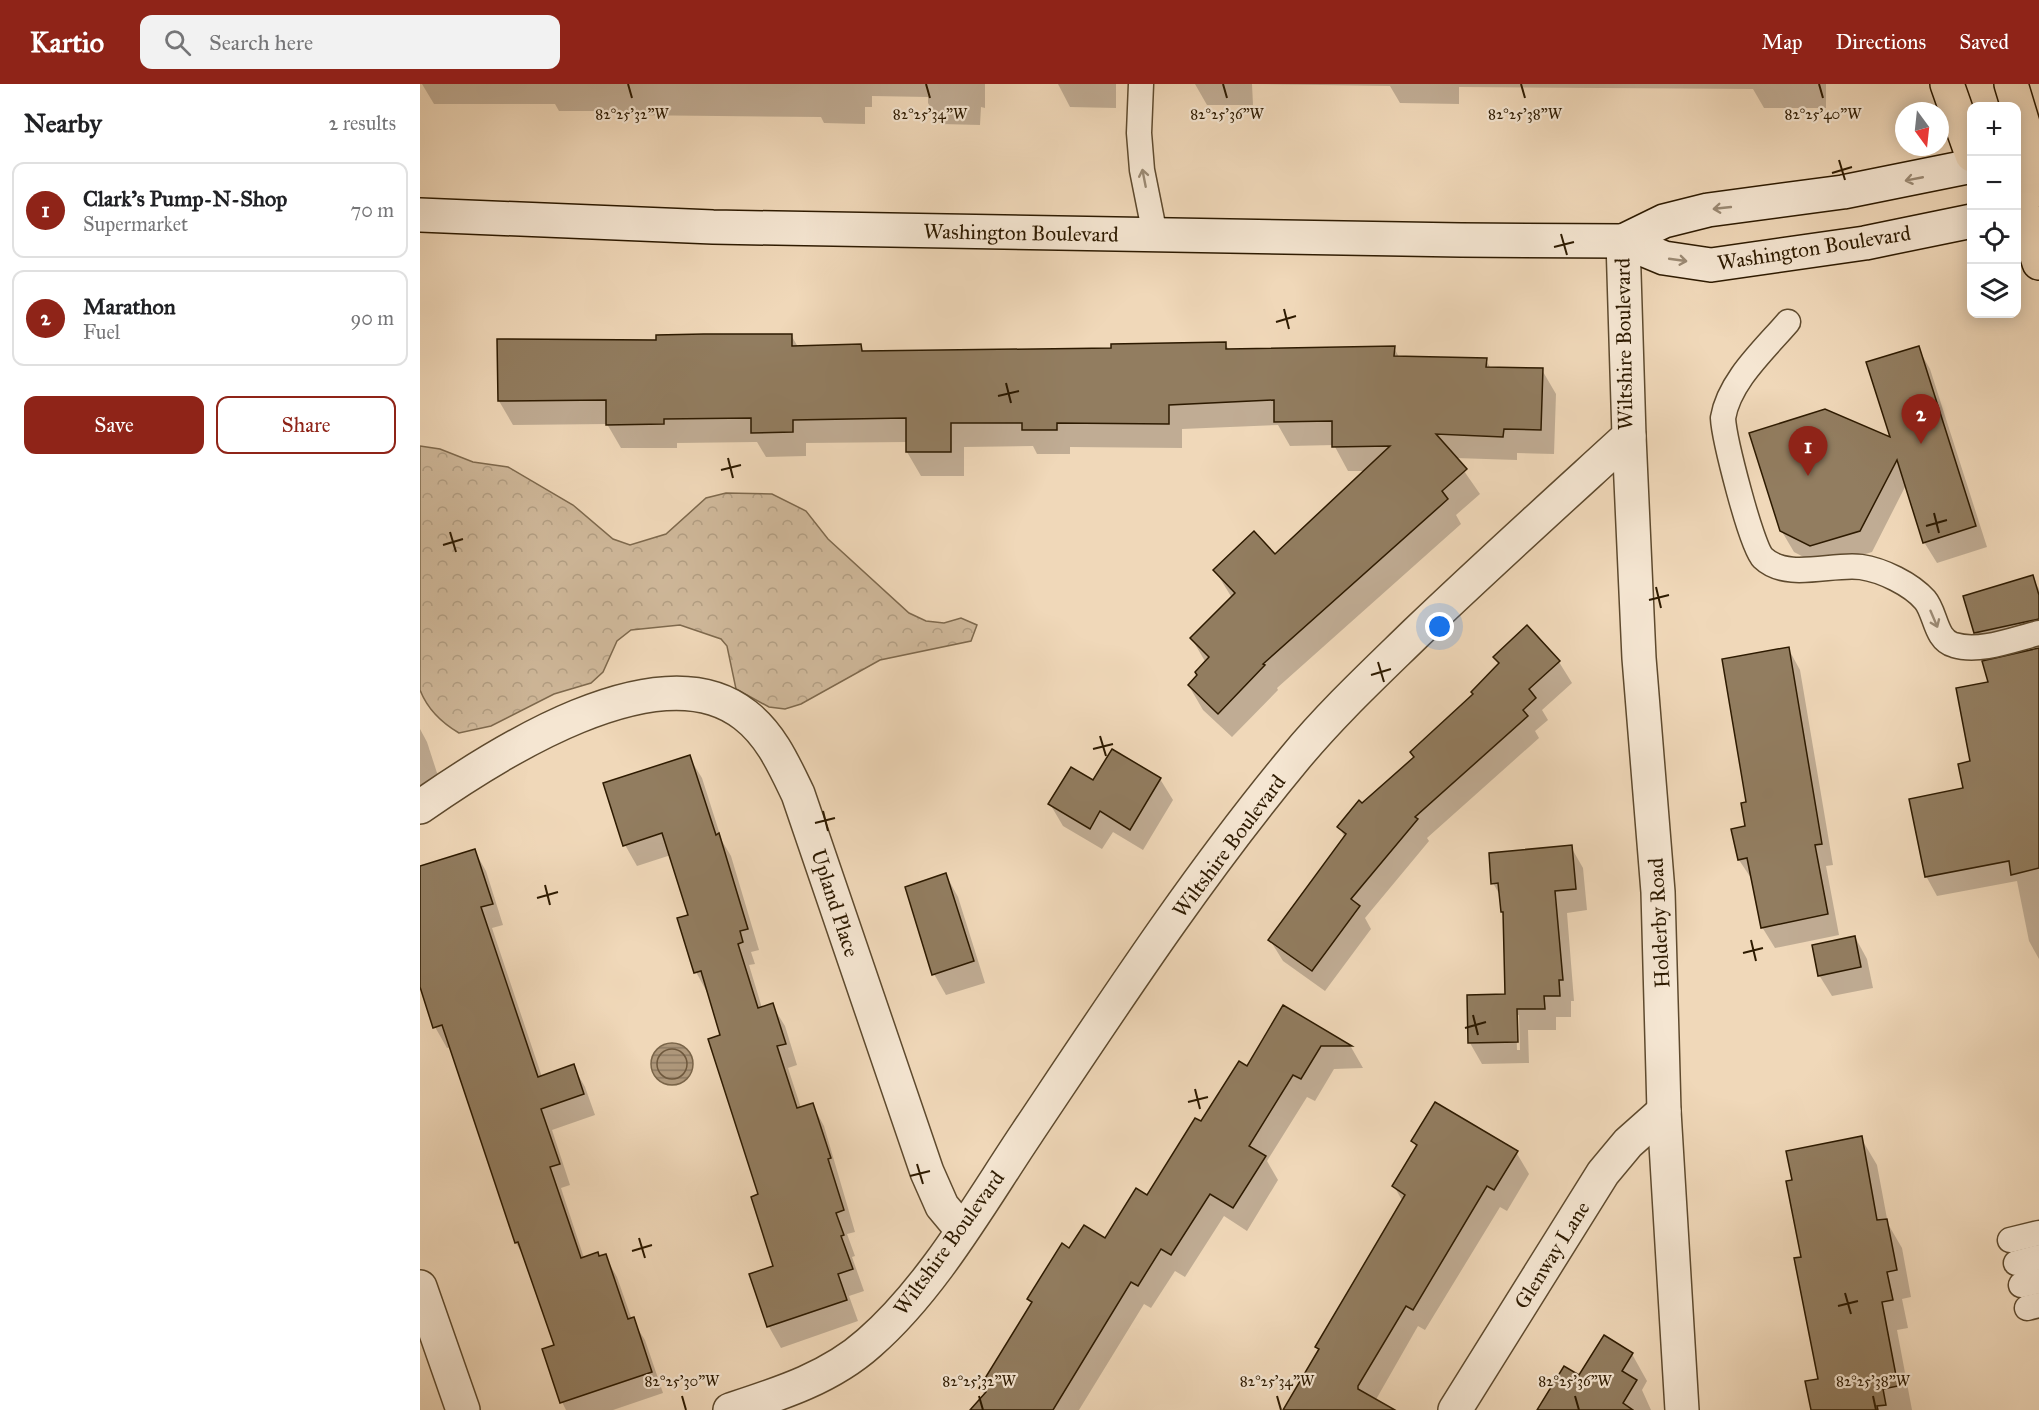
<!DOCTYPE html>
<meta charset="utf-8">
<style>
:root{--surface:#fff;--page:#f2f2f2;--text:#202124;--muted:#757577;--line:#e0e0e0;--accent:#8f2418}
body{margin:0;font-family:"IM FELL Great Primer",serif;background:var(--page);color:var(--text)}
.controls{position:absolute;right:18px;top:18px;display:grid;overflow:hidden;border-radius:12px;box-shadow:0 3px 15px #0003}
.controls button{width:54px;height:54px;display:grid;place-items:center;padding:0;border:0;border-bottom:2px solid var(--line);background:var(--surface);color:var(--text);font:30px sans-serif}
.compass{position:absolute;left:1475px;top:18px;width:54px;height:54px;border-radius:50%;background:var(--surface);box-shadow:0 3px 15px #0003;rotate:165deg}
.you{position:absolute;left:1020px;top:543px;width:21px;height:21px;margin:-15px;border:4px solid #fff;border-radius:50%;background:#1a73e8;box-shadow:0 0 0 9px #1a73e833}
.badge{display:grid;place-items:center;width:39px;height:39px;border-radius:50%;background:var(--accent);color:#fff;font-size:20px;font-weight:700}
.pin{position:absolute;translate:-50% -50px;filter:drop-shadow(0 2px 3px #0008)}
.pin::after{content:'';position:absolute;top:32px;width:21px;height:18px;background:inherit;clip-path:polygon(0 0,100% 0,50% 100%)}
.list{margin:0;padding:0;list-style:none}
h2{display:flex;justify-content:space-between;align-items:center;height:78px;margin:0;padding:0 24px;font-size:26px}
h2 small{font-size:20px;font-weight:400;color:var(--muted)}
.list li{display:grid;grid-template-columns:39px 1fr auto;gap:18px;align-items:center;box-sizing:border-box;height:96px;margin:0 12px 12px;padding:0 12px;border:2px solid var(--line);border-radius:12px}
.list b{display:block;font-size:22px;white-space:nowrap}
.list p{margin:0;font-size:20px;white-space:nowrap;color:var(--muted)}
.list em{font-size:20px;font-style:normal;color:var(--muted)}
.actions{display:flex;gap:12px;padding:18px 24px}
.actions a{flex:1;padding:14px 0;border:2px solid var(--accent);border-radius:12px;text-align:center;font-size:21px;color:var(--accent)}
.actions .main{background:var(--accent);color:#fff}
.icon{flex:none;width:33px;height:33px;fill:none;stroke:currentColor;stroke-width:2;stroke-linecap:round;stroke-linejoin:round}
.map{position:relative;flex:none;width:1619px;height:1326px;overflow:hidden}
header{display:flex;align-items:center;gap:36px;box-sizing:border-box;height:84px;padding:0 30px;background:var(--accent);color:#fff}
header strong{font-size:28px}
nav{display:flex;gap:33px;margin-inline-start:auto;font-size:21px}
.search{width:420px;height:54px;background:var(--page);display:flex;align-items:center;gap:15px;box-sizing:border-box;padding:0 21px;border-radius:12px;color:var(--muted);font-size:22px}
main{display:flex}
aside{flex:1;background:var(--surface)}
.map>svg:first-child{display:block}
.forest{fill:url(#forest-crowns);stroke:#7e694d;stroke-width:1.5}
.water{fill:url(#water-rules);stroke:#7a6549;stroke-width:1.5}
.shadow{fill:#0003;fill-rule:evenodd}
.lines{fill:none;stroke-linecap:round;stroke-linejoin:round}
.shore{stroke:#6e583d;stroke-width:1.5}
.building{fill:#927d60;stroke:#2d1a00;stroke-width:1.5}
.lane-casing{stroke:#5e4a2e;stroke-width:27}
.street-casing{stroke:#5e4a2e;stroke-width:36}
.secondary-casing{stroke:#2d1a00;stroke-width:36}
.primary-casing{stroke:#2d1a00;stroke-width:36}
.lane{stroke:#f5e6d2;stroke-width:24}
.street{stroke:#f5e6d2;stroke-width:33}
.secondary{stroke:#f5e6d2;stroke-width:33}
.primary{stroke:#f0d8b9;stroke-width:33}
.oneway{stroke:#9b8a74}
.ticks{fill:none;stroke:#2d1a00;stroke-width:2}
.labels{text-anchor:middle;dominant-baseline:central;stroke-width:4.5;stroke-linejoin:round;paint-order:stroke}
.street-label{font-size:21px;fill:#2d1a00;stroke:#f5e6d2}
.ticks-label{font-size:15px;text-anchor:middle;fill:#2d1a00;stroke:#f5e6d2;stroke-width:4.5;stroke-linejoin:round;paint-order:stroke}
</style>
<header>
<strong>Kartio</strong>
<div class="search"><svg class="icon" aria-label="search" viewBox="0 0 24 24"><circle cx="10" cy="10" r="6"/><path d="M15 15l6 6"/></svg>Search here</div>
<nav><a>Map</a><a>Directions</a><a>Saved</a></nav>
</header>
<main>
<aside>
<h2>Nearby<small>2 results</small></h2>
<ul class="list">
<li><span class="badge">1</span><div><b>Clark's Pump-N-Shop</b><p>Supermarket</p></div><em>70 m</em></li>
<li><span class="badge">2</span><div><b>Marathon</b><p>Fuel</p></div><em>90 m</em></li>
</ul>
<div class="actions"><a class="main">Save</a><a>Share</a></div>
</aside>
<div class="map">
<svg width="1619" height="1326" viewBox="0 0 1619 1326">
<defs>
<pattern id="forest-crowns" width="20" height="18" patternUnits="userSpaceOnUse" patternTransform="scale(1.5)"><rect width="20" height="18" fill="#cfb89a"/><path d="M2 6a3 3 0 1 1 6 0M12 15a3 3 0 1 1 6 0" fill="none" stroke="#b29e83"/></pattern>
<pattern id="water-rules" width="6" height="5" patternUnits="userSpaceOnUse" patternTransform="scale(1.5)"><rect width="6" height="5" fill="#ae977a"/><path d="M0 2.5h6" fill="none" stroke="#8e7a62"/></pattern>
</defs>
<rect width="100%" height="100%" fill="#f0d8b9"/>
<filter id="stains"><feTurbulence type="fractalNoise" baseFrequency=".00333" numOctaves="4"/><feColorMatrix values="0 0 0 0 .2 0 0 0 0 .09 0 0 0 0 .02 0 0 0 .5 -.17"/></filter>
<radialGradient id="worn" r=".72"><stop offset=".6" stop-color="#630" stop-opacity="0"/><stop offset="1" stop-color="#630" stop-opacity=".3"/></radialGradient>
<path class="forest" d="M0,362L20,365L53,378L88,383L153,421L193,455L210,461L246,450L286,414L306,409L352,410L386,427L408,455L489,529L506,537L524,539L541,534L557,541L551,557L460,576L381,620L365,625L349,623L316,605L307,562L301,555L260,541L211,546L197,557L183,588L171,599L134,610L71,642L39,649C22,639 7,624 0,606Z"/>
<circle class="water" cx="252" cy="980" r="21"/>
<g class="shadow">
<polygon points="2,0 565,0 565,24 561,23 560,41 520,40 508,19 508,13 452,12 452,23 445,23 445,40 404,39 401,33 205,31 203,27 139,27 135,20 14,20"/>
<polygon points="638,0 696,0 696,24 650,23"/>
<polygon points="775,0 1406,0 1406,24 1344,24 1333,5 1039,3 1039,20 980,19 970,2 832,0 833,21 787,21"/>
<polygon points="371,251 378,263 440,261 445,269 693,265 805,259 809,266 974,264 979,273 1066,276 1071,285 1122,286 1136,310 1134,370 1097,369 1097,376 1035,374 1060,410 1036,431 1041,440 857,604 858,606 812,653 783,626 769,602 786,579 772,555 812,514 795,486 855,472 946,387 928,387 914,361 870,362 858,341 762,345 762,364 650,363 650,370 617,370 613,362 544,363 544,392 501,392 487,368 487,358 386,359 386,372 346,373 337,358 257,359 257,364 201,364 187,340 93,341 79,317 238,257"/>
<polygon points="1498,264 1510,285 1567,463 1517,479 1504,458 1486,401 1452,468 1403,483 1374,468 1361,446 1472,356"/>
<polygon points="1612,493 1619,505 1619,557 1568,570 1555,548"/>
<polygon points="1107,543 1139,578 1152,599 1122,626 1128,636 1115,647 1119,654 1007,754 1009,757 945,834 951,845 905,907 863,877 850,856 925,754 919,743 995,674 1055,611 1079,581 1075,573"/>
<polygon points="1368,564 1380,586 1413,781 1406,782 1419,851 1355,864 1342,843 1333,797 1319,776"/>
<polygon points="1619,574 1619,875 1609,857 1597,797 1517,812 1506,792 1545,706 1570,599"/>
<polygon points="0,645 7,658 19,695 0,701"/>
<polygon points="269,673 282,694 302,757 311,772 339,866 331,868 335,880 329,881 342,924 352,921 365,942 377,981 368,984 381,1024 392,1020 404,1042 435,1148 427,1150 435,1172 432,1173 444,1207 429,1212 438,1237 361,1264 349,1243 331,1191 355,1183 302,952 288,910 276,888 270,832 251,771 217,782 205,761"/>
<polygon points="740,695 753,716 723,766 693,748 682,765 643,742 630,720 673,698"/>
<path d="M1151,763L1163,784L1167,826L1147,829L1154,917H1151V933H1136V946H1108L1109,979L1062,980L1050,959L1086,912L1084,832L1081,813L1073,799ZM1096,931H1099L1100,966H1097Z"/>
<polygon points="54,766 66,787 83,841 72,844 122,993 153,982 165,1003 175,1031 132,1046 150,1101 141,1104 164,1174 185,1172 197,1193 212,1236 225,1256 243,1309 193,1326 146,1326 142,1318 124,1266 136,1261 106,1176 96,1159 31,963 27,964 15,943 0,899 0,784"/>
<polygon points="526,791 538,813 565,899 526,911 514,890"/>
<polygon points="1435,853 1447,875 1453,904 1412,912 1399,891"/>
<polygon points="864,923 931,963 943,984 914,985 895,1017 887,1013 847,1077 858,1096 827,1147 804,1132 765,1193 755,1187 731,1224 724,1220 659,1326 552,1326 565,1311 560,1304 612,1220 609,1215 650,1166 686,1156 727,1113 781,1040 827,984"/>
<polygon points="1441,1054 1457,1081 1468,1140 1482,1164 1491,1213 1482,1215 1488,1244 1477,1246 1492,1326 1393,1326 1400,1296 1374,1097"/>
<polygon points="993,1057 1096,1068 1109,1090 1087,1127 1080,1123 1005,1246 998,1242 950,1326 866,1326 899,1267 897,1263 983,1118 974,1102 997,1064"/>
<polygon points="1212,1270 1227,1297 1222,1306 1231,1326 1119,1326 1159,1293"/>
</g>
<g class="lines">
<circle class="shore" cx="252" cy="980" r="15"/>
</g>
<g class="building">
<polygon points="284,250 372,250 372,262 441,260 442,267 691,264 691,260 806,258 806,265 975,262 974,272 1067,274 1066,283 1123,284 1121,346 1084,345 1083,353 1016,350 1047,385 1022,407 1028,415 843,580 845,581 798,630 768,601 777,591 775,588 789,573 770,554 815,509 793,486 834,447 855,470 970,362 912,363 912,337 854,338 854,316 749,321 749,340 637,339 637,346 602,346 602,339 531,339 531,368 486,368 486,334 373,336 373,348 331,349 331,334 244,335 244,340 186,341 186,316 78,317 77,255 236,256 236,251"/>
<polygon points="1499,262 1556,442 1503,459 1477,376 1440,447 1390,462 1360,447 1329,349 1405,325 1470,353 1446,278"/>
<polygon points="1613,491 1619,511 1619,535 1554,549 1543,512"/>
<polygon points="1107,541 1140,577 1109,605 1116,614 1103,626 1108,632 995,733 998,735 931,815 940,822 892,887 848,856 926,750 917,743 939,716 942,719 994,673 990,668 1053,610 1051,608 1079,579 1073,573"/>
<polygon points="1369,563 1402,760 1395,761 1408,830 1341,844 1327,774 1318,776 1311,745 1325,742 1321,719 1326,718 1302,575"/>
<polygon points="1619,564 1619,784 1591,791 1589,777 1505,793 1489,715 1543,704 1538,680 1550,677 1536,604 1568,598 1562,577"/>
<polygon points="692,665 741,694 710,746 680,727 670,745 628,720 651,683 673,696"/>
<polygon points="270,671 296,751 299,749 328,845 320,847 323,858 318,860 338,924 353,919 366,960 357,962 377,1024 393,1019 411,1074 408,1075 424,1126 416,1129 424,1151 421,1152 433,1185 418,1190 427,1216 347,1243 329,1190 353,1182 331,1113 338,1110 288,955 300,951 281,887 274,889 257,834 268,831 242,749 203,762 183,699"/>
<polygon points="1152,761 1156,805 1135,807 1143,896 1139,896 1140,912 1124,912 1125,925 1097,925 1098,958 1048,959 1047,911 1085,910 1083,828 1081,828 1078,799 1071,800 1069,769"/>
<polygon points="55,765 73,820 61,823 118,993 154,980 164,1010 121,1025 140,1080 130,1083 161,1174 178,1168 179,1172 186,1170 208,1235 214,1233 232,1288 140,1319 122,1265 134,1261 98,1158 95,1159 22,941 13,944 0,903 0,782"/>
<polygon points="526,789 554,877 512,891 485,803"/>
<polygon points="1435,852 1441,883 1398,892 1392,861"/>
<polygon points="863,921 932,962 901,962 881,995 873,991 829,1062 846,1072 813,1124 790,1110 751,1171 741,1165 718,1202 711,1198 633,1326 550,1326 566,1308 559,1304 612,1218 607,1215 642,1159 649,1164 664,1141 685,1154 716,1104 727,1111 775,1034 781,1037 819,977 827,982"/>
<polygon points="1015,1018 1098,1067 1074,1106 1067,1102 993,1226 986,1222 938,1302 938,1305 975,1326 863,1326 899,1265 895,1263 985,1111 972,1102 997,1061 991,1057"/>
<polygon points="1442,1052 1457,1136 1467,1135 1477,1186 1467,1188 1473,1216 1462,1218 1478,1302 1463,1305 1466,1321 1457,1322 1458,1326 1391,1326 1385,1297 1398,1295 1374,1174 1381,1173 1366,1097 1372,1096 1366,1067"/>
<polygon points="1184,1251 1213,1269 1202,1287 1217,1296 1203,1319 1213,1326 1117,1326 1144,1282 1159,1291"/>
</g>
<g class="lines">
<g class="lane-casing">
<g id="lane">
<polyline points="721,0 719,49 722,86 735,151"/>
<path d="M1368,238C1345,265 1309,297 1303,334C1304,354 1331,462 1343,474C1367,497 1412,479 1441,483C1462,486 1491,500 1505,516C1516,529 1515,556 1534,561C1560,569 1594,555 1619,549"/>
<polyline points="1590,1156 1619,1149"/>
<polyline points="1596,1179 1619,1173"/>
<polyline points="1601,1201 1619,1197"/>
<polyline points="1607,1224 1619,1221"/>
</g>
</g>
<g class="street-casing">
<g id="street">
<polyline points="1209,352 1219,574 1238,808 1244,1027 1262,1326"/>
<path d="M0,723C73,672 239,563 325,631C351,651 364,681 378,710L507,1088L522,1122L542,1146"/>
<polyline points="0,1203 43,1326"/>
<path d="M310,1326C359,1310 410,1294 449,1259C513,1203 560,1119 607,1049C692,922 776,793 874,675C911,630 954,590 996,549C1066,482 1138,417 1209,352L1203,157"/>
<polyline points="1035,1326 1183,1089 1208,1059 1244,1027"/>
</g>
</g>
<g class="secondary-casing">
<g id="secondary">
<polyline points="0,131 293,143 1041,156 1203,157 1244,174 1291,181 1445,159 1552,137"/>
<polyline points="1203,157 1244,137 1288,126 1423,108 1552,82"/>
</g>
</g>
<g class="primary-casing">
<g id="primary">
<polyline points="1527,0 1552,71"/>
<polyline points="1591,0 1611,66 1602,124 1619,179"/>
</g>
</g>
<use href="#lane" class="lane"/>
<use href="#street" class="street"/>
<use href="#secondary" class="secondary"/>
<use href="#primary" class="primary"/>
</g>
<defs><path id="oneway-shaft" d="M-6 0H5M1.5-3L5.5 0L1.5 3" fill="none" stroke-width="1.6" stroke-linecap="round" stroke-linejoin="round" transform="scale(1.5)"/></defs>
<g class="oneway">
<use href="#oneway-shaft" transform="translate(724 94) rotate(-101)"/>
<use href="#oneway-shaft" transform="translate(1494 95) rotate(169)"/>
<use href="#oneway-shaft" transform="translate(1302 124) rotate(174)"/>
<use href="#oneway-shaft" transform="translate(1258 176) rotate(8)"/>
<use href="#oneway-shaft" transform="translate(1514 535) rotate(67)"/>
</g>
<path class="ticks" d="M208,0L212,14M506,0L510,14M803,0L807,14M1101,0L1105,14M1399,0L1403,14M1419,76L1425,96M1412,89L1432,83M1141,150L1147,171M1134,163L1154,158M864,225L869,245M856,238L876,232M586,299L591,319M578,312L599,307M308,374L313,394M301,386L321,381M1514,429L1519,449M1506,442L1527,436M30,448L36,468M23,461L43,455M1236,503L1241,524M1229,516L1249,511M958,578L964,598M951,591L971,585M680,652L686,672M673,665L693,660M403,727L408,747M395,739L415,734M125,801L130,821M117,814L138,808M1331,856L1336,877M1323,869L1343,864M1053,931L1058,951M1045,944L1066,938M775,1005L780,1025M768,1018L788,1013M497,1080L503,1100M490,1092L510,1087M219,1154L225,1174M212,1167L232,1161M1425,1209L1431,1230M1418,1222L1438,1217M262,1312L266,1326M559,1312L563,1326M857,1312L861,1326M1155,1312L1159,1326M1453,1312L1456,1326"/>
<g class="labels">
<g class="street-label">
<text transform="translate(601 149) rotate(1)">Washington Boulevard</text>
<text transform="translate(1394 164) rotate(-9)">Washington Boulevard</text>
<text transform="translate(1204 260) rotate(-91)">Wiltshire Boulevard</text>
<text transform="translate(809 762) rotate(-53)">Wiltshire Boulevard</text>
<text transform="translate(415 819) rotate(72)">Upland Place</text>
<text transform="translate(1239 839) rotate(-93)">Holderby Road</text>
<text transform="translate(529 1159) rotate(-54)">Wiltshire Boulevard</text>
<text transform="translate(1132 1171) rotate(-58)">Glenway Lane</text>
</g>
</g>
<g class="ticks-label">
<text x="212" y="35">82°25'32"W</text>
<text x="510" y="35">82°25'34"W</text>
<text x="807" y="35">82°25'36"W</text>
<text x="1105" y="35">82°25'38"W</text>
<text x="1403" y="35">82°25'40"W</text>
<text x="262" y="1302">82°25'30"W</text>
<text x="559" y="1302">82°25'32"W</text>
<text x="857" y="1302">82°25'34"W</text>
<text x="1155" y="1302">82°25'36"W</text>
<text x="1453" y="1302">82°25'38"W</text>
</g>
<rect width="100%" height="100%" filter="url(#stains)"/>
<rect width="100%" height="100%" fill="url(#worn)"/>
</svg>
<div class="controls">
<button>+</button>
<button>−</button>
<button><svg class="icon" aria-label="locate" viewBox="0 0 24 24"><circle cx="12" cy="12" r="6"/><path d="M12 2v4M12 18v4M2 12h4M18 12h4"/></svg></button>
<button><svg class="icon" aria-label="layers" viewBox="0 0 24 24"><path d="M12 4l9 5-9 5-9-5zM3 14l9 5 9-5"/></svg></button>
</div>
<svg class="compass" viewBox="-18 -18 36 36"><path d="M0-13l5 13h-10z" fill="#e53935"/><path d="M0 13l5-13h-10z" fill="#757577"/></svg>
<div class="you"></div>
<div class="pin badge" style="left:1388px;top:392px">1</div>
<div class="pin badge" style="left:1501px;top:360px">2</div>
</div>
</main>
